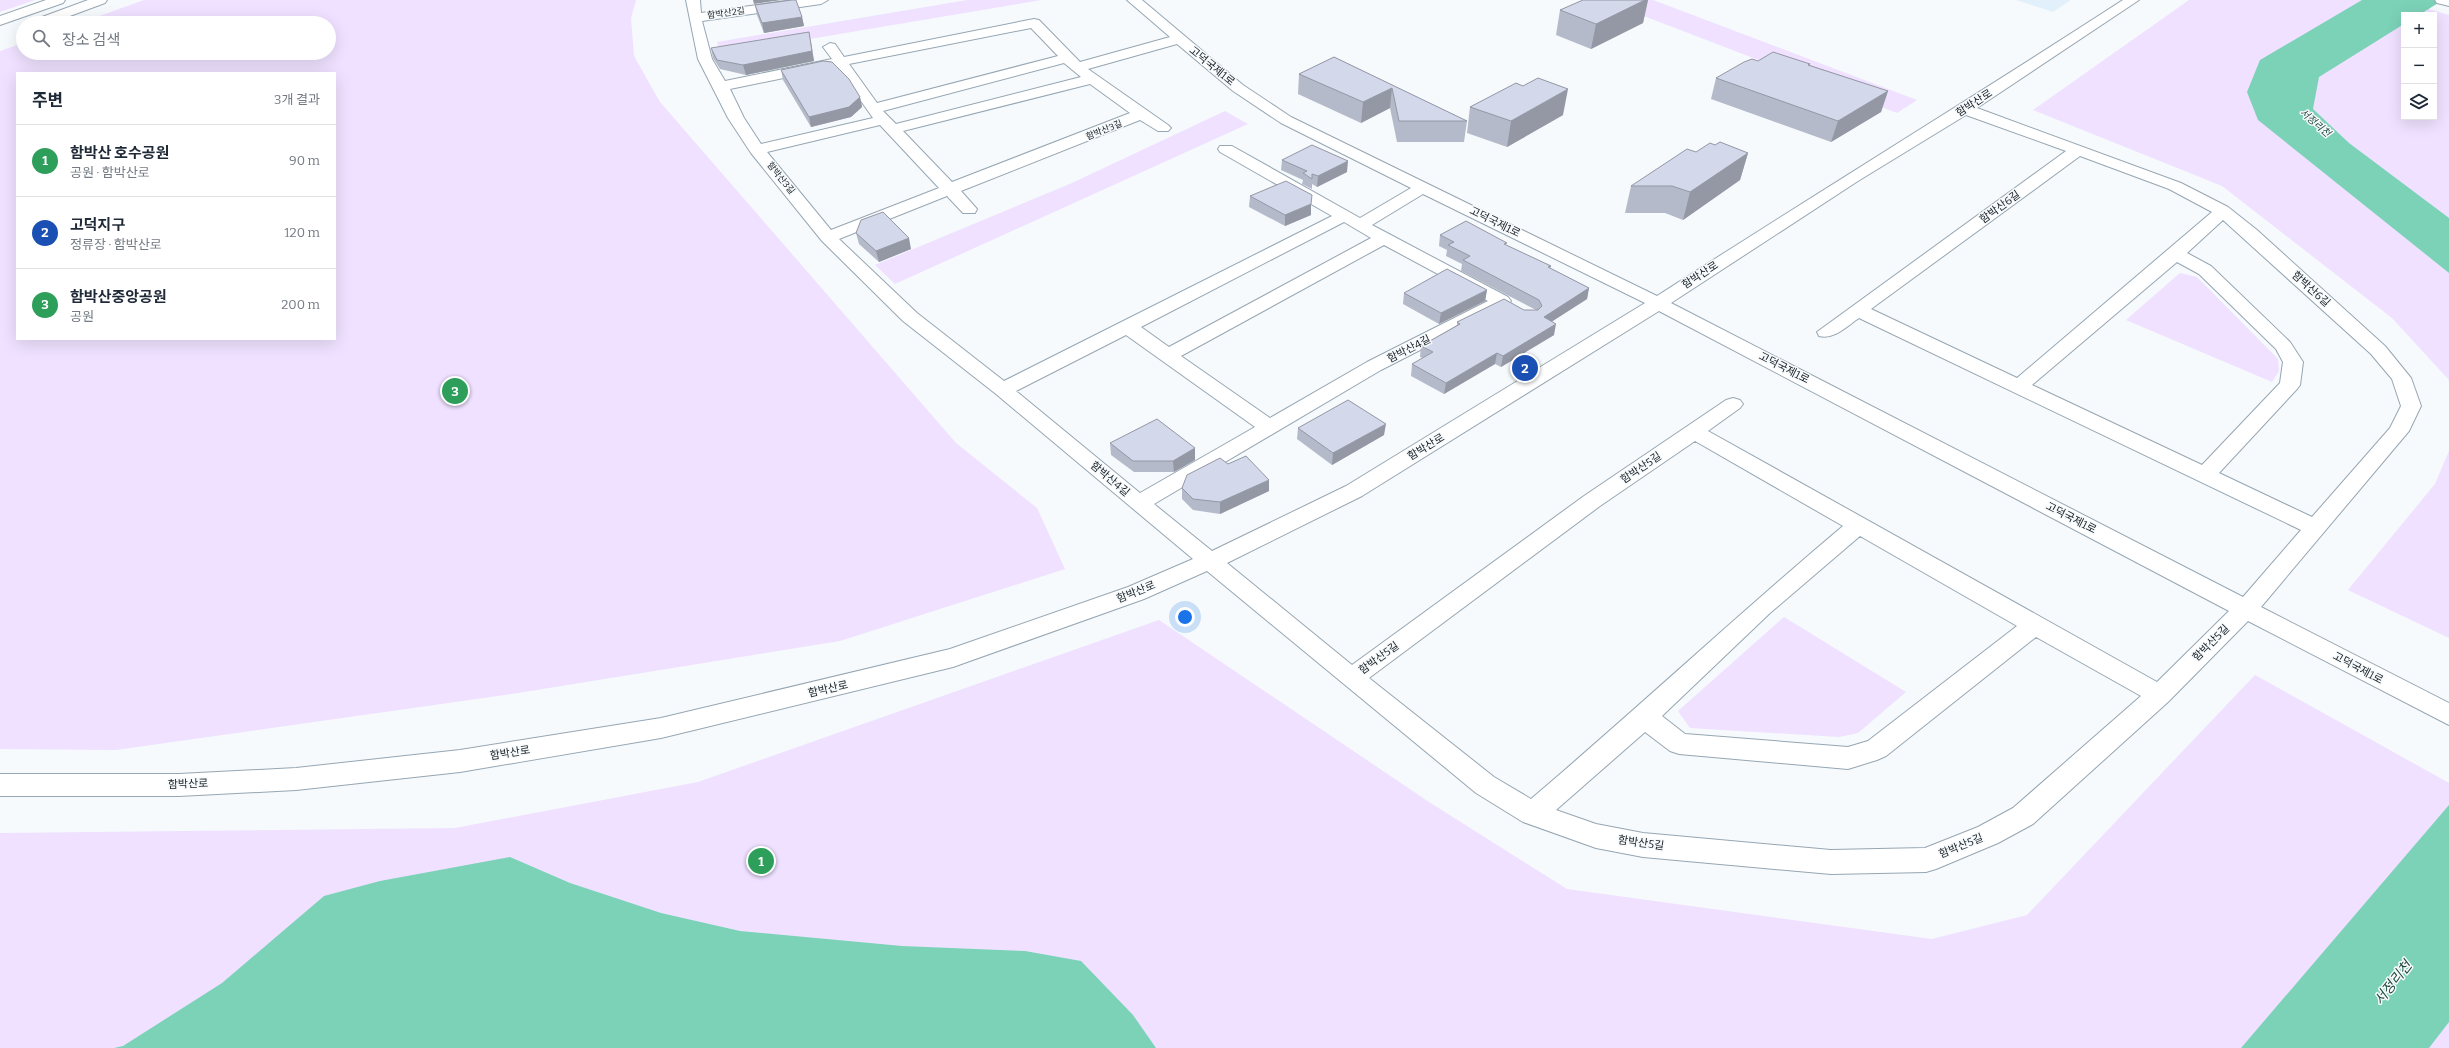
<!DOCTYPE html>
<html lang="ko">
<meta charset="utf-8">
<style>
:root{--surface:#fff;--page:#f6f6f7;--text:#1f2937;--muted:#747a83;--line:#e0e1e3;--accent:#b8551b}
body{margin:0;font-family:Bitter,"Noto Sans KR",serif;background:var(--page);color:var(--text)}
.controls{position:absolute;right:12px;top:12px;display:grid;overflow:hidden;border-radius:0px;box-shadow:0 4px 16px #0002}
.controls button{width:36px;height:36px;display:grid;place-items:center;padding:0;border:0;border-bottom:1px solid var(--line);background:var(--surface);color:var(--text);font:20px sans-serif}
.you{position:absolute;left:1185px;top:617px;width:14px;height:14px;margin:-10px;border:3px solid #fff;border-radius:50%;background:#1a73e8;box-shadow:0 0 0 6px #1a73e833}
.badge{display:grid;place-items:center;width:26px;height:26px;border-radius:50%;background:var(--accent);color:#fff;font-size:13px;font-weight:700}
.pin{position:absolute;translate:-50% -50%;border:2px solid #fff;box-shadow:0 1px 4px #0006}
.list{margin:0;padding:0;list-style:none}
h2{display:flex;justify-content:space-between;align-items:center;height:52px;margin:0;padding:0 16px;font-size:17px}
h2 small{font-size:13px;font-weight:400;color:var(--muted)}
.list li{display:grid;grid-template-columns:26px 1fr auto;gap:12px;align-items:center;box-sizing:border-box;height:72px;padding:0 16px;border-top:1px solid var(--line)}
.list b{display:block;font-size:15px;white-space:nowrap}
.list p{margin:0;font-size:13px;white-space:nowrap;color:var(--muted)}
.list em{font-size:13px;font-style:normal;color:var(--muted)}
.icon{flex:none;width:22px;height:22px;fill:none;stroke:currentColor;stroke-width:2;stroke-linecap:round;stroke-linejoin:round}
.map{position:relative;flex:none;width:2449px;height:1048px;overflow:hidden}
.search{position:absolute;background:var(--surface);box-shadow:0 4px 16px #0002;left:16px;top:16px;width:320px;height:44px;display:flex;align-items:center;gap:10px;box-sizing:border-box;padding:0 14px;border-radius:22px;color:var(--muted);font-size:15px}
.panel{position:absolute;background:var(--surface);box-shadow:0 4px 16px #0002;left:16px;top:72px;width:320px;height:268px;border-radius:0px}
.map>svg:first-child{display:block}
.built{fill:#e1f0fb}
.green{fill:#efe1ff;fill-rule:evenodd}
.water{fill:#7bd2b7}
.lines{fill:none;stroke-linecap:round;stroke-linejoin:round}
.minor-casing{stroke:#96a6b3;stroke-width:2}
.major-casing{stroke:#96a6b3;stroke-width:2}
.minor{fill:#fff;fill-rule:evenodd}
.major{fill:#fff;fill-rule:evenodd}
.wall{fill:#b5baca}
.shaded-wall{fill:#9497a4}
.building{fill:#d3d8eb;stroke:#9497a4}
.labels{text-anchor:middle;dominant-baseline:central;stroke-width:3;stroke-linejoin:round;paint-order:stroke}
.far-street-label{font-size:9px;fill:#181f23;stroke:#f6fafc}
.far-water-label{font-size:10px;font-style:italic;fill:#20473c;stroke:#f6fafc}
.street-label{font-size:11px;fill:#181f23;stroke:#f6fafc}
.near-water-label{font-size:14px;font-style:italic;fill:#20473c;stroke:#f6fafc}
</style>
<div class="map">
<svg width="2449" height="1048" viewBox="0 0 2449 1048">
<rect width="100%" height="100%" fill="#f6fafc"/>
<polygon class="built" points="2016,0 2071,0 2053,12"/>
<g class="green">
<polygon points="0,0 35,0 0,12"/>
<path d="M144,0H636L631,18L634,56L660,102L956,443L1037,508L1065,569L840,641L518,693L116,750L0,749V51L23,43V53H329V23H80ZM17,73H335V339H17Z"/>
<polygon points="967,0 1041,0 721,54 717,42"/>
<polygon points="1602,0 1653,0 1917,100 1897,113"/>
<path d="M2189,0H2398L2449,15V380L2392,318L2222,186L2033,110ZM2404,15H2434V117H2404Z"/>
<polygon points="1225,111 1248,124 895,284 875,265 1072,183"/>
<polygon points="2180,273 2197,277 2278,359 2279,371 2272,382 2126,320"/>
<polygon points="2449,451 2449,638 2348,590 2435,484"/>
<polygon points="1784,617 1906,692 1858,733 1839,737 1690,728 1678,711"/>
<polygon points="1159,620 1429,802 1567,889 1932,939 2027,915 2255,675 2449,783 2449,1048 0,1048 0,833 455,828 698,782"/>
</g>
<g class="water">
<polygon points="2362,0 2443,0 2419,15 2404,15 2404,24 2319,77 2313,109 2349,143 2449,218 2449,273 2258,120 2247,92 2260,60"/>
<polygon points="2449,805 2449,1022 2429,1048 2241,1048"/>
<polygon points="510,857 570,883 661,913 740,931 902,946 1025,951 1081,961 1133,1015 1156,1048 114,1048 123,1046 222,983 324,896 380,881"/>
</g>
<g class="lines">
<g class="minor-casing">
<g id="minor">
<polygon points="46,0 65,0 63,3 0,25 0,16"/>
<polygon points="88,0 107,0 105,3 51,23 32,23 34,20"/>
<path d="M686,0H700L701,13L793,0H828L821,4L702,21L712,59L725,81L832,59L823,47L830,43L835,44L844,57L1034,19L1039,20L1080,62L1170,37L1127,0H1142L1243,85L1291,117L1657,296C1812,196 1969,100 2123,0H2139L1977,108L2181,183L2228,207L2257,230L2385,346L2411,378L2421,406L2409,431L2261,607L2449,703V725L2248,621L2168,702L2033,824L1998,843L1936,869L1926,872L1831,874L1643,857L1596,848L1523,822L1476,793L1207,571L1144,599L953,667L661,738L460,772L296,790L179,796H0V774H179L296,768L460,750L661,718L950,649L1128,587L1193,559L996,394L903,321L822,241L751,153L728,118L698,59ZM1031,28L1058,56L877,103L849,64ZM1177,44L1233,91L1281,123L1411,188L1360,218L1232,146H1220L1218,149L1220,152L1332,216L1004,381L917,313L839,239L947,196L963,213H975L977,209L961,191L1140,120L1158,131H1168L1171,128L1168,125L1088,69ZM1064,63L1081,77L896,124L883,111ZM837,67L873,118L761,144L744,118L730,89ZM1090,84L1130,113L952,182L903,131ZM1966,115L2066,151L1817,332L1819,336C1834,340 1847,326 1859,318L2301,530L2243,597L1671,303L1858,181ZM880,125L939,188L831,230L767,152ZM2080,156L2169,189L2212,212L2017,378L1871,309ZM1423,194L1645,303L1346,486L1212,551L1154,504L1381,370L1508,305L1511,301L1508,297L1372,225ZM2223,220L2371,354L2392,379L2401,406L2390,428L2312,517L2219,473L2297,389L2300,385L2303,362L2290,342L2211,266L2187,253ZM1344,222L1371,238L1169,347L1141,327ZM1384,245L1488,301L1367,362L1270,418L1181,356ZM2177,262L2199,274L2276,349L2283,362L2280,383L2202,465L2032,385ZM1659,311L2229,611L2157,682L1708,431L1740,408L1743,404L1740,400L1733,398L1726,400L1584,496L1352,665L1227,563L1362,496ZM1126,335L1255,427L1140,493L1016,391ZM1695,441L1843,526C1737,615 1637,709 1531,799L1494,777L1369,678L1600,506ZM1860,536L2017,626L1868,741L1848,747L1685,734L1662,716L1770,613ZM2036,637L2141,696L2013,808L1978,827L1925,848L1831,850L1643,833L1596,824L1556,810L1645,732L1670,751L1679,754L1848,769L1877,760L1886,756Z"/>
</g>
</g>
<g class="major-casing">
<polygon id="major" points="2435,0 2449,0 2449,6 2437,3"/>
</g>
<use href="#minor" class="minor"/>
<use href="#major" class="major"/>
</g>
<g class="wall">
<polygon points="1583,0 1648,0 1643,23 1591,49 1556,35 1560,10"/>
<polygon points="755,5 802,17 804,26 764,33 757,15"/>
<polygon points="811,42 814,61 746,75 720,69 713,58 711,48"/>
<polygon points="1334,57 1467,121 1464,142 1397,142 1390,108 1361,123 1298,94 1299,74"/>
<polygon points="1758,61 1810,64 1809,65 1888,91 1881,112 1831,142 1711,99 1716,78"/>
<polygon points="781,70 860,97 862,107 851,117 811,127 783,80"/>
<polygon points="1470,107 1563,115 1507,147 1467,133"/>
<polygon points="1715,145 1748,153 1740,180 1683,220 1665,213 1625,213 1631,186 1696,152"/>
<polygon points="1282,160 1347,172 1317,187 1312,184 1312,189 1302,184 1303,180 1281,170"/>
<polygon points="1250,196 1311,215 1285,226 1249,207"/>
<polygon points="856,233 911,249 879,262 859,244"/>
<polygon points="1440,235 1507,246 1551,266 1550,268 1589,288 1587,299 1552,321 1554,335 1501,367 1495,364 1444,394 1411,376 1412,364 1423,358 1420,357 1421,346 1457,325 1457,322 1524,310 1536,310 1461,271 1462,264 1446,256 1447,250 1439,246"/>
<polygon points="1487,290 1485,301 1439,324 1403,304 1404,293"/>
<polygon points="1298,428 1384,435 1332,465 1297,439"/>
<polygon points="1110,443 1195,448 1195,460 1174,472 1134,472 1111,455"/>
<polygon points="1228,464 1269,491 1220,514 1193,510 1182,499 1182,488"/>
</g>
<g class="shaded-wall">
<polygon points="753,0 782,0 754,4"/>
<polygon points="1645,0 1648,0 1643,23 1591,49 1596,24"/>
<polygon points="802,17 804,26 764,33 762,23"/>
<polygon points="809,32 814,61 746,75 743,65"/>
<polygon points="1392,88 1390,108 1361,123 1363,102"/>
<polygon points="1568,89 1563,115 1507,147 1511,121"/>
<polygon points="1888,91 1881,112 1831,142 1838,121"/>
<polygon points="860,97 862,107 851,117 811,127 809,117"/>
<polygon points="1748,153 1740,180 1683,220 1690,192"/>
<polygon points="1348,161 1347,172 1317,187 1318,176"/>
<polygon points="1311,204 1311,215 1285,226 1285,215"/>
<polygon points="909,238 911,249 879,262 876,251"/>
<polygon points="1589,288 1587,299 1542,328 1544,317"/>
<polygon points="1487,290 1485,301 1439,324 1441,313"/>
<polygon points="1556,324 1554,335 1501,367 1503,356"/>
<polygon points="1497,353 1495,364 1444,394 1446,383"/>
<polygon points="1386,424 1384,435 1332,465 1333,453"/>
<polygon points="1195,448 1195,460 1174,472 1173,461"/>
<polygon points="1269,480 1269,491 1220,514 1220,502"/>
</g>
<g class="building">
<polygon points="792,0 796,0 802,17 762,23 755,5"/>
<polygon points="1583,0 1645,0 1596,24 1560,10"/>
<polygon points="809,32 812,51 743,65 717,60 711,48"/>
<polygon points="1773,52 1810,64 1808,65 1888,91 1838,121 1716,78 1744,62 1752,59 1758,61"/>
<polygon points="1334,57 1467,121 1399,121 1392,88 1363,102 1299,74"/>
<polygon points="823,61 832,62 849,79 860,97 849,107 809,117 781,70"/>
<polygon points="1538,78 1568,89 1511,121 1470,107 1516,83 1523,86"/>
<polygon points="1720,142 1748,153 1690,192 1672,186 1631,186 1687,149 1696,152 1710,143 1715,145"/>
<polygon points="1312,145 1348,161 1318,176 1312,174 1312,179 1303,173 1307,171 1282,160"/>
<polygon points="1286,181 1312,195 1311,204 1285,215 1250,196"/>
<polygon points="883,212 909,238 876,251 856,233 861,220"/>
<polygon points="1466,221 1507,243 1504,244 1551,266 1548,267 1589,288 1544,317 1556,324 1503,356 1497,353 1446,383 1412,364 1433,352 1421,346 1460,324 1457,322 1504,299 1524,310 1538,310 1542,306 1539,300 1463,260 1470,256 1448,245 1454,242 1440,235"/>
<polygon points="1447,269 1487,290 1441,313 1404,293"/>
<polygon points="1348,400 1386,424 1333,453 1298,428"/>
<polygon points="1157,419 1195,448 1173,461 1133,461 1110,443"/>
<polygon points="1246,456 1269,480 1220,502 1193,499 1182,488 1187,475 1220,458 1228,464"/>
</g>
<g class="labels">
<g class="far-street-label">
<text transform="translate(726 13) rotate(-8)">함박산2길</text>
<text transform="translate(1104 130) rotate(-22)">함박산3길</text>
<text transform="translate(781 178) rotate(51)">함박산3길</text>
</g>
<g class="far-water-label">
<text transform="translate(2315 123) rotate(41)">서정리천</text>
</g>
<g class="street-label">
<text transform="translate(1212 66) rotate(39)">고덕국제1로</text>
<text transform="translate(1974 103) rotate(-33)">함박산로</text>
<text transform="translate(2000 207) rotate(-36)">함박산6길</text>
<text transform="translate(1495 222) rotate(26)">고덕국제1로</text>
<text transform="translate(1700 275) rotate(-33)">함박산로</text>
<text transform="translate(2311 289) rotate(42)">함박산6길</text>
<text transform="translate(1409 349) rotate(-27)">함박산4길</text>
<text transform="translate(1784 368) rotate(27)">고덕국제1로</text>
<text transform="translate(1426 447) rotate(-31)">함박산로</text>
<text transform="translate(1641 468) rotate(-34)">함박산5길</text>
<text transform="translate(1110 479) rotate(40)">함박산4길</text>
<text transform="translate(2071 518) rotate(27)">고덕국제1로</text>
<text transform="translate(1136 592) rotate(-22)">함박산로</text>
<text transform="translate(2211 643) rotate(-45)">함박산5길</text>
<text transform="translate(1379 658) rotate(-36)">함박산5길</text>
<text transform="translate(2358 668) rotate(28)">고덕국제1로</text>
<text transform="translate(828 689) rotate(-13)">함박산로</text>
<text transform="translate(510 753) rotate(-9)">함박산로</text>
<text transform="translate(188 784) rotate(-2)">함박산로</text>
<text transform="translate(1641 843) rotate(8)">함박산5길</text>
<text transform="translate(1961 846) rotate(-22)">함박산5길</text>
</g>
<g class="near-water-label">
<text transform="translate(2393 983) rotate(-52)">서정리천</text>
</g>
</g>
</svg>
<div class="controls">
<button>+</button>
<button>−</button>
<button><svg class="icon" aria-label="layers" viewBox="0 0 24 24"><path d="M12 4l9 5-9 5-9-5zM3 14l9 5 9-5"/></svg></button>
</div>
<div class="you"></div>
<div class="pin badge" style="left:761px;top:861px;background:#2e9e5b">1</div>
<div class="pin badge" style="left:1525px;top:368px;background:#1a4fb4">2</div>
<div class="pin badge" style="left:455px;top:391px;background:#2e9e5b">3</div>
<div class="search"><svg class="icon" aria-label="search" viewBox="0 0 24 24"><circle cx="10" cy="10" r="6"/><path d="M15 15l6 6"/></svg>장소 검색</div>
<section class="panel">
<h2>주변<small>3개 결과</small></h2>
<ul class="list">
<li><span class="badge" style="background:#2e9e5b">1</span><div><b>함박산 호수공원</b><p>공원 · 함박산로</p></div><em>90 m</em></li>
<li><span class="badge" style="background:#1a4fb4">2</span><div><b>고덕지구</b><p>정류장 · 함박산로</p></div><em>120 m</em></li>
<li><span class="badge" style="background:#2e9e5b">3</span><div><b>함박산중앙공원</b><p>공원</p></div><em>200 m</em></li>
</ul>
</section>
</div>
